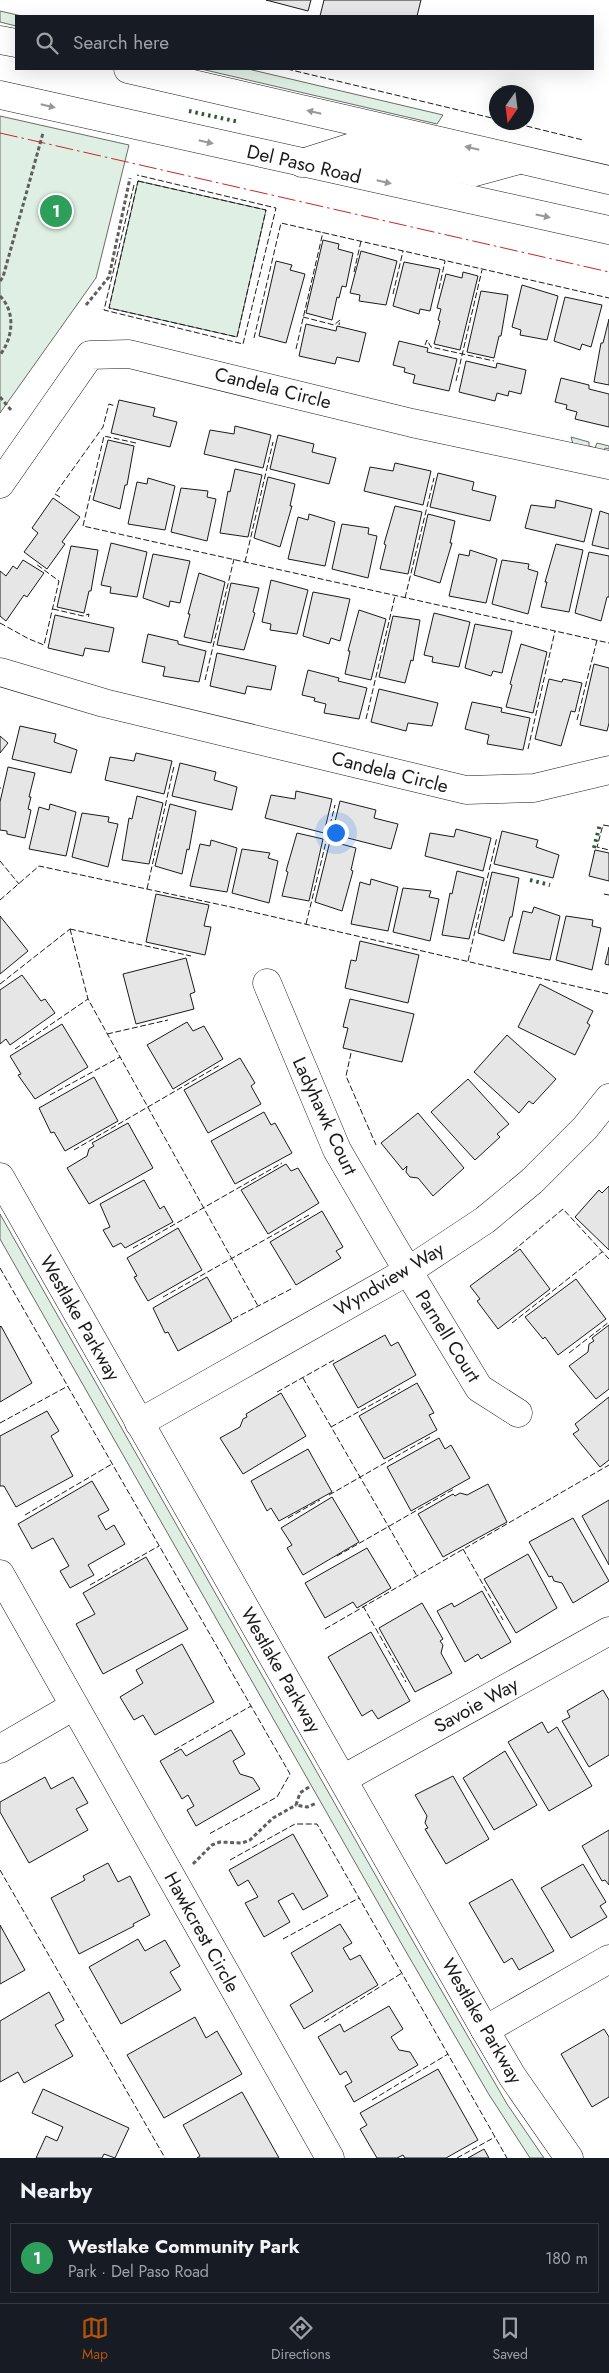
<!DOCTYPE html>
<meta charset="utf-8">
<style>
:root{--surface:#171b24;--page:#242831;--text:#f1f3f6;--muted:#9ea1a6;--line:#363941;--accent:#b45309}
body{margin:0;font-family:Jost,sans-serif;background:var(--page);color:var(--text)}
.compass{position:absolute;left:489px;top:85px;width:45px;height:45px;border-radius:50%;background:var(--surface);box-shadow:0 5px 20px #0002;rotate:194deg}
.you{position:absolute;left:335px;top:832px;width:18px;height:18px;margin:-12px;border:4px solid #fff;border-radius:50%;background:#1a73e8;box-shadow:0 0 0 8px #1a73e833}
.badge{display:grid;place-items:center;width:32px;height:32px;border-radius:50%;background:var(--accent);color:#fff;font-size:16px;font-weight:700}
.pin{position:absolute;translate:-50% -50%;border:2px solid #fff;box-shadow:0 1px 5px #0006}
.list{margin:0;padding:0;list-style:none}
h2{display:flex;justify-content:space-between;align-items:center;height:65px;margin:0;padding:0 20px;font-size:21px}
h2 small{font-size:16px;font-weight:400;color:var(--muted)}
.list li{display:grid;grid-template-columns:32px 1fr auto;gap:15px;align-items:center;box-sizing:border-box;height:70px;margin:0 10px 10px;padding:0 10px;border:1px solid var(--line);border-radius:0px}
.list b{display:block;font-size:19px;white-space:nowrap}
.list p{margin:0;font-size:16px;white-space:nowrap;color:var(--muted)}
.list em{font-size:16px;font-style:normal;color:var(--muted)}
.icon{flex:none;width:28px;height:28px;fill:none;stroke:currentColor;stroke-width:2;stroke-linecap:round;stroke-linejoin:round}
.map{position:relative;flex:none;width:609px;height:2158px;overflow:hidden}
.search{position:absolute;background:var(--surface);box-shadow:0 5px 20px #0002;left:15px;right:15px;top:15px;height:55px;display:flex;align-items:center;gap:12px;box-sizing:border-box;padding:0 18px;border-radius:0px;color:var(--muted);font-size:19px}
.sheet{height:145px;background:var(--surface)}
nav{display:flex;justify-content:space-around;align-items:center;box-sizing:border-box;height:70px;border-top:1px solid var(--line);background:var(--surface);font-size:14px;color:var(--muted)}
nav a{display:grid;justify-items:center;gap:2px}
nav .on{color:var(--accent)}
.map>svg:first-child{display:block}
.green{fill:#e0efe3;stroke:#6a6a6a}
.building{fill:#e6e6e6;stroke:#1a1a1a}
.lines{fill:none;stroke-linecap:round;stroke-linejoin:round}
.minor-casing{stroke:#1a1a1a;stroke-width:29}
.path{stroke:#5f5f5f;stroke-width:3;stroke-dasharray:4 2.5;stroke-linecap:butt}
.minor{stroke:#fff;stroke-width:28}
.hedge{stroke:#2b5a34;stroke-width:4;stroke-dasharray:2.5 4;stroke-linecap:butt}
.fence{stroke:#1a1a1a;stroke-width:1;stroke-dasharray:6 2.5;stroke-linecap:butt}
.power{stroke:#c62828;stroke-width:1;stroke-dasharray:18 4 2.5 4;stroke-linecap:butt}
.oneway{fill:#989898}
.labels{text-anchor:middle;dominant-baseline:central;stroke-width:4;stroke-linejoin:round;paint-order:stroke}
.street-label{font-size:19px;fill:#1a1a1a;stroke:#fff}
</style>
<div class="map">
<svg width="609" height="2158" viewBox="0 0 609 2158">
<rect width="100%" height="100%" fill="#fff"/>
<g class="green">
<polygon points="0,11 22,16 16,16 16,26 0,22"/>
<polygon points="201,69 248,69 443,115 437,124"/>
<polygon points="0,116 129,145 96,278 0,413"/>
<polygon points="138,181 266,210 237,337 109,308"/>
<polygon points="571,437 589,442 589,446 595,448 597,443 609,446 609,449 605,448 604,451 573,444"/>
<polygon points="0,1214 414,1943 507,2104 544,2158 530,2158 488,2093 401,1943 0,1239"/>
</g>
<g class="building">
<polygon points="266,0 311,0 308,11"/>
<polygon points="324,0 421,0 417,16 320,16"/>
<polygon points="323,240 339,244 338,249 353,253 346,287 342,286 339,298 337,297 332,320 306,313"/>
<polygon points="361,251 397,261 386,305 359,301 360,295 350,293"/>
<polygon points="276,261 292,265 290,270 305,274 286,343 259,336"/>
<polygon points="404,262 440,269 430,311 420,309 419,314 393,306"/>
<polygon points="463,272 478,276 460,350 434,344 440,321 438,320 441,309 437,308 446,274 462,278"/>
<polygon points="522,285 558,296 547,340 520,335 521,330 512,327"/>
<polygon points="481,291 508,295 501,336 499,336 494,358 467,352"/>
<polygon points="565,297 602,305 591,347 582,344 580,350 554,341"/>
<polygon points="609,319 609,385 594,382 601,343 603,343"/>
<polygon points="306,324 336,331 337,326 366,333 359,362 337,357 335,364 299,356"/>
<polygon points="399,341 428,348 427,352 457,359 449,391 413,383 415,375 404,372 405,368 393,365"/>
<polygon points="466,361 496,368 497,363 526,370 521,394 509,391 508,396 497,393 495,401 459,392"/>
<polygon points="561,378 589,385 589,389 609,394 609,427 575,419 577,412 566,409 567,405 555,402"/>
<polygon points="119,400 155,408 153,416 177,422 170,447 111,433"/>
<polygon points="235,426 271,435 263,468 204,454 210,430 234,434"/>
<polygon points="278,435 314,444 312,452 336,458 329,484 270,469"/>
<polygon points="108,440 134,446 127,485 125,485 120,509 93,500"/>
<polygon points="395,463 431,471 423,505 364,491 370,467 393,471"/>
<polygon points="235,469 262,475 248,537 220,533 228,491 230,492"/>
<polygon points="438,473 474,482 472,490 496,496 490,521 430,507"/>
<polygon points="268,477 295,484 290,506 292,506 280,547 254,538"/>
<polygon points="148,478 175,486 165,530 128,524 137,482 147,484"/>
<polygon points="181,488 208,491 207,497 216,499 207,541 171,532"/>
<polygon points="53,498 80,517 62,542 65,544 47,569 24,552 38,533 32,528"/>
<polygon points="556,500 592,509 584,542 525,528 531,505 555,508"/>
<polygon points="395,506 422,512 408,574 380,569 386,545 384,544"/>
<polygon points="600,511 609,514 609,549 592,545"/>
<polygon points="309,514 335,522 325,566 288,559 298,517 308,520"/>
<polygon points="428,514 455,521 450,543 452,543 440,583 414,575"/>
<polygon points="342,524 369,528 368,534 377,536 368,578 332,569"/>
<polygon points="111,543 147,552 137,597 110,593 111,587 101,585"/>
<polygon points="556,544 583,550 569,612 541,607 547,582 545,582"/>
<polygon points="71,546 98,550 91,591 89,591 84,613 57,607"/>
<polygon points="470,550 497,559 486,603 449,596 459,554 469,556"/>
<polygon points="589,552 609,556 609,597 607,597 601,621 575,613"/>
<polygon points="153,554 190,561 180,603 170,601 169,607 143,598"/>
<polygon points="23,560 44,573 27,597 24,595 6,621 0,616 0,571 6,576 13,566 17,569"/>
<polygon points="502,560 529,564 528,569 538,572 528,614 492,604"/>
<polygon points="199,573 225,582 211,643 184,637 190,614 188,614"/>
<polygon points="271,580 308,590 297,634 270,630 271,624 262,622"/>
<polygon points="231,583 259,588 253,612 255,613 244,650 217,645"/>
<polygon points="313,592 350,599 340,641 331,638 329,644 303,636"/>
<polygon points="359,610 386,619 371,680 345,674 350,651 348,651"/>
<polygon points="434,613 470,622 459,667 432,662 433,657 424,655"/>
<polygon points="55,615 114,628 109,652 85,648 83,656 48,648"/>
<polygon points="393,616 420,620 413,661 411,660 405,683 379,677"/>
<polygon points="475,624 512,631 502,673 493,671 491,676 465,668"/>
<polygon points="148,634 178,641 178,644 206,651 199,682 163,676 165,667 142,662"/>
<polygon points="521,644 547,652 533,713 506,707 512,685 510,684"/>
<polygon points="217,653 276,666 271,690 247,686 245,694 210,686"/>
<polygon points="594,664 609,668 609,723 607,731 580,725"/>
<polygon points="308,670 339,678 338,681 367,688 359,719 324,713 326,704 314,701 315,698 302,695"/>
<polygon points="549,679 562,682 563,679 582,683 575,712 571,711 561,746 535,739"/>
<polygon points="379,689 438,703 432,726 408,723 406,731 371,722"/>
<polygon points="472,702 502,708 501,712 530,718 523,750 487,744 489,735 465,729"/>
<polygon points="20,726 56,734 54,742 77,750 71,773 12,759"/>
<polygon points="0,736 8,743 0,753"/>
<polygon points="136,753 172,761 164,794 105,780 110,757 134,761"/>
<polygon points="180,763 216,772 214,780 237,787 232,810 172,796"/>
<polygon points="8,767 35,773 29,797 31,797 28,809 31,810 25,838 7,834 7,831 0,830 0,802"/>
<polygon points="296,791 332,799 324,833 265,818 271,795 295,799"/>
<polygon points="137,796 163,803 149,864 122,860 129,818 132,819"/>
<polygon points="340,801 376,810 374,818 398,824 391,849 332,834"/>
<polygon points="50,804 76,812 66,856 29,849 39,807 49,810"/>
<polygon points="170,804 196,811 189,850 187,849 182,874 155,866"/>
<polygon points="82,813 109,817 108,822 118,824 108,867 72,857"/>
<polygon points="456,829 491,838 483,871 425,856 430,833 454,837"/>
<polygon points="502,831 538,840 536,847 559,855 553,878 494,864"/>
<polygon points="297,833 323,839 309,901 282,896 288,872 286,871"/>
<polygon points="211,840 237,848 227,892 190,886 200,844 210,846"/>
<polygon points="330,841 356,848 351,870 353,871 342,911 315,902"/>
<polygon points="242,849 270,853 268,858 278,861 269,903 232,893"/>
<polygon points="595,850 609,853 609,881 589,876"/>
<polygon points="457,871 484,878 469,939 442,935 450,893 452,894"/>
<polygon points="492,872 519,878 512,917 510,917 504,941 478,933"/>
<polygon points="371,879 398,887 388,931 351,924 360,882 370,885"/>
<polygon points="403,888 431,891 429,897 439,899 430,941 393,932"/>
<polygon points="156,894 209,905 204,926 211,927 205,955 146,942"/>
<polygon points="534,907 560,916 550,960 513,953 523,911 532,913"/>
<polygon points="0,916 28,951 0,974"/>
<polygon points="566,916 593,920 592,926 601,928 592,970 556,960"/>
<polygon points="360,941 419,955 408,1003 345,988 351,960 356,961"/>
<polygon points="609,947 609,965 605,964"/>
<polygon points="186,958 195,992 190,994 194,1009 136,1024 123,974"/>
<polygon points="22,975 41,1001 45,999 55,1013 10,1045 6,1039 0,1044 0,990"/>
<polygon points="540,984 593,1011 587,1023 590,1025 575,1055 518,1027"/>
<polygon points="350,999 414,1014 402,1062 343,1048 348,1028 343,1027"/>
<polygon points="187,1022 193,1031 204,1026 223,1059 173,1089 147,1045"/>
<polygon points="62,1024 88,1067 35,1099 18,1075 21,1074 10,1056"/>
<polygon points="507,1035 556,1079 533,1104 529,1101 519,1113 474,1072"/>
<polygon points="240,1058 255,1083 251,1086 261,1104 208,1133 184,1090"/>
<polygon points="94,1077 118,1121 65,1151 54,1132 51,1133 39,1108"/>
<polygon points="468,1079 509,1124 497,1134 500,1137 475,1160 431,1112"/>
<polygon points="264,1112 271,1125 275,1123 292,1153 235,1184 211,1141"/>
<polygon points="418,1113 464,1168 433,1196 418,1178 410,1177 406,1172 407,1166 403,1170 381,1143"/>
<polygon points="128,1123 153,1168 89,1204 67,1168 87,1156 89,1149 94,1146 92,1143"/>
<polygon points="286,1164 291,1171 298,1168 319,1203 268,1234 241,1190"/>
<polygon points="144,1180 160,1209 164,1206 173,1222 125,1248 121,1243 113,1247 103,1230 110,1227 100,1204"/>
<polygon points="609,1186 609,1250 575,1217 599,1190 602,1193"/>
<polygon points="322,1211 343,1247 336,1251 341,1258 296,1285 270,1242"/>
<polygon points="178,1228 202,1270 148,1301 134,1277 137,1276 127,1258"/>
<polygon points="520,1249 550,1289 498,1329 477,1301 480,1299 470,1286"/>
<polygon points="207,1277 232,1321 178,1351 168,1332 165,1333 153,1308"/>
<polygon points="576,1279 606,1319 558,1355 545,1337 543,1339 525,1317"/>
<polygon points="609,1325 609,1389 596,1399 569,1366 588,1352 589,1344 594,1341 592,1338"/>
<polygon points="1,1326 32,1383 0,1402 0,1327"/>
<polygon points="385,1335 391,1346 398,1342 416,1375 358,1408 333,1364"/>
<polygon points="417,1383 434,1413 429,1415 437,1430 384,1459 359,1416"/>
<polygon points="281,1393 306,1436 243,1474 220,1438 240,1427 243,1419 247,1417 246,1414"/>
<polygon points="609,1397 609,1460 600,1467 573,1434 579,1430 575,1424"/>
<polygon points="47,1411 59,1431 51,1436 73,1476 16,1507 4,1486 0,1486 0,1436"/>
<polygon points="439,1438 445,1449 451,1445 470,1478 411,1511 387,1467"/>
<polygon points="308,1449 332,1492 279,1521 271,1508 267,1511 251,1481"/>
<polygon points="92,1481 109,1510 98,1516 106,1530 114,1525 125,1544 88,1565 94,1575 70,1588 60,1571 69,1566 53,1538 32,1549 18,1524"/>
<polygon points="488,1484 507,1522 443,1557 418,1514 453,1494 455,1496 460,1493 467,1495"/>
<polygon points="332,1497 359,1542 303,1575 287,1548 292,1545 281,1528"/>
<polygon points="609,1500 609,1565 582,1516"/>
<polygon points="573,1518 609,1581 573,1603 562,1583 554,1581 552,1576 549,1577 529,1542"/>
<polygon points="367,1548 391,1588 357,1608 353,1602 325,1618 305,1583"/>
<polygon points="528,1554 557,1608 516,1633 484,1579"/>
<polygon points="146,1557 188,1629 103,1674 76,1624 95,1614 83,1593"/>
<polygon points="482,1591 511,1642 481,1659 478,1654 465,1662 437,1611 452,1603 454,1607"/>
<polygon points="422,1603 443,1639 440,1641 443,1645 441,1653 452,1673 415,1692 379,1628"/>
<polygon points="371,1632 410,1701 378,1719 372,1710 362,1716 328,1657"/>
<polygon points="182,1644 214,1702 155,1735 143,1715 134,1720 120,1697 143,1683 136,1670"/>
<polygon points="603,1690 609,1700 609,1755 589,1767 562,1721 570,1717 567,1711"/>
<polygon points="542,1722 548,1733 557,1727 592,1786 549,1811 508,1742"/>
<polygon points="231,1730 245,1754 233,1761 240,1774 253,1778 260,1789 196,1826 187,1810 194,1806 188,1795 182,1799 160,1761 181,1749 186,1756"/>
<polygon points="505,1751 537,1805 494,1830 463,1778"/>
<polygon points="453,1776 489,1839 446,1864 425,1829 428,1828 425,1823 427,1816 415,1795"/>
<polygon points="45,1777 51,1789 73,1777 88,1803 76,1809 88,1830 29,1863 0,1812 0,1802"/>
<polygon points="609,1830 609,1885 605,1880 602,1881 582,1846"/>
<polygon points="293,1834 328,1896 303,1910 293,1893 278,1901 290,1922 264,1937 245,1903 258,1897 248,1880 238,1886 229,1870"/>
<polygon points="108,1863 118,1882 130,1876 150,1915 133,1924 134,1926 79,1954 51,1898 85,1880 83,1876"/>
<polygon points="583,1864 606,1902 600,1906 607,1917 571,1938 541,1888"/>
<polygon points="512,1879 554,1951 519,1970 512,1958 504,1963 469,1903"/>
<polygon points="340,1924 352,1943 343,1948 350,1960 360,1955 378,1985 304,2029 290,2005 313,1991 291,1953"/>
<polygon points="0,1925 25,1970 0,1984"/>
<polygon points="138,1939 145,1951 165,1940 180,1966 170,1972 181,1990 121,2024 89,1967"/>
<polygon points="49,1992 64,2020 55,2025 73,2056 24,2083 18,2072 0,2082 0,2021"/>
<polygon points="389,2006 403,2029 391,2037 399,2050 410,2052 418,2065 354,2102 345,2086 352,2082 346,2071 340,2075 318,2037 340,2024 344,2032"/>
<polygon points="195,2017 206,2038 217,2031 242,2074 164,2118 127,2055"/>
<polygon points="604,2029 609,2037 609,2097 592,2107 561,2054"/>
<polygon points="438,2069 478,2140 446,2158 405,2158 403,2155 397,2158 377,2158 360,2129 367,2125 360,2113"/>
<polygon points="43,2089 129,2128 115,2158 104,2154 102,2158 36,2158 46,2136 57,2141 63,2127 32,2113"/>
<polygon points="242,2092 279,2158 197,2158 200,2156 183,2125"/>
<polygon points="484,2149 489,2158 468,2158"/>
</g>
<g class="lines">
<g class="minor-casing">
<g id="minor">
<polyline points="0,40 16,43"/>
<polyline points="128,69 609,180"/>
<polyline points="0,95 609,230"/>
<polyline points="302,163 352,147 475,172 519,160"/>
<polyline points="0,484 90,355 129,354 412,423 609,465"/>
<polyline points="0,672 104,703 466,790 534,788 609,770"/>
<polyline points="267,983 337,1150 393,1246 479,1388 518,1413"/>
<polyline points="0,1177 485,2030 512,2076 569,2158"/>
<polyline points="139,1423 408,1271 485,1220 532,1181 585,1128 609,1098"/>
<polyline points="0,1574 330,2158"/>
<polyline points="0,1749 74,1706"/>
<polyline points="343,1779 609,1631"/>
<polyline points="485,2030 609,1959"/>
</g>
</g>
<g class="path">
<polyline points="0,281 3,277 43,133"/>
<path d="M0,296C16,312 13,338 0,355"/>
<polyline points="86,305 109,277 130,178"/>
<polyline points="0,397 11,410"/>
<polyline points="309,1787 300,1793 296,1805 307,1807 317,1803"/>
<polyline points="193,1864 212,1845 220,1842 242,1843 250,1840 273,1818 296,1805"/>
</g>
<use href="#minor" class="minor"/>
<g class="hedge">
<polyline points="189,111 239,122"/>
<polyline points="594,848 600,824"/>
<polyline points="530,880 550,885"/>
</g>
<g class="fence">
<polyline points="287,69 496,119"/>
<polyline points="510,122 583,140"/>
<polygon points="138,181 266,210 237,337 109,308"/>
<polyline points="134,185 104,310 243,344 276,208 137,175"/>
<polyline points="354,272 361,241"/>
<polyline points="439,289 445,261"/>
<polyline points="393,294 403,251"/>
<polyline points="303,317 334,325 340,320 339,325"/>
<polyline points="254,338 281,223 609,298"/>
<polyline points="425,345 427,340 431,347 494,361"/>
<polyline points="296,349 323,232"/>
<polyline points="456,381 482,270"/>
<polyline points="136,443 104,436 83,526 609,643"/>
<polyline points="60,497 55,494 103,427 109,404 115,406"/>
<polyline points="245,562 273,442"/>
<polyline points="405,598 434,478"/>
<polyline points="53,609 83,616 89,614 88,619"/>
<polyline points="0,623 29,639 44,645 59,581 36,564"/>
<polyline points="205,680 234,559"/>
<polyline points="366,719 395,596"/>
<polyline points="577,720 597,640"/>
<polyline points="528,749 555,631"/>
<polyline points="0,787 0,789"/>
<polyline points="609,826 603,825 597,847 609,850"/>
<polyline points="0,861 19,884"/>
<polyline points="147,889 174,766"/>
<polyline points="604,894 609,895"/>
<polyline points="0,900 39,866 231,907 609,994"/>
<polyline points="306,924 335,805"/>
<polyline points="70,929 88,999 258,1306"/>
<polyline points="70,929 191,956"/>
<polyline points="468,961 497,837"/>
<polyline points="0,984 70,929"/>
<polyline points="107,1034 168,1020"/>
<polyline points="15,1049 88,999"/>
<polyline points="351,1053 346,1076 376,1145"/>
<polyline points="50,1095 120,1057"/>
<polyline points="74,1150 220,1065"/>
<polyline points="133,1248 282,1163"/>
<polyline points="513,1251 563,1209 609,1259"/>
<polyline points="0,1268 290,1774 277,1797 209,1834"/>
<polyline points="163,1297 309,1215"/>
<polyline points="233,1319 293,1288"/>
<polyline points="512,1323 602,1252"/>
<polyline points="569,1353 609,1322"/>
<polyline points="303,1378 417,1576"/>
<polyline points="277,1392 334,1360"/>
<polyline points="0,1423 68,1386"/>
<polyline points="331,1427 400,1389"/>
<polyline points="329,1495 430,1437"/>
<polyline points="25,1515 112,1464"/>
<polyline points="288,1518 320,1500"/>
<polyline points="463,1549 503,1620"/>
<polyline points="337,1556 454,1489"/>
<polyline points="90,1585 159,1546"/>
<polyline points="363,1606 406,1682"/>
<polyline points="325,1629 609,1465"/>
<polyline points="174,1750 251,1706"/>
<polyline points="230,1860 295,1824 317,1824 507,2158"/>
<polyline points="0,1870 165,2158"/>
<polyline points="283,1939 359,1898"/>
<polyline points="324,2022 402,1973"/>
<polyline points="372,2100 448,2054"/>
<polyline points="457,2158 495,2137"/>
</g>
<polyline class="power" points="0,133 609,272"/>
</g>
<defs><path id="oneway-solid" d="M-6-.8H1V-3.2L6.5 0L1 3.2V.8H-6Z" transform="scale(1.25)"/></defs>
<g class="oneway">
<use href="#oneway-solid" transform="translate(48 106) rotate(13)"/>
<use href="#oneway-solid" transform="translate(314 112) rotate(-167)"/>
<use href="#oneway-solid" transform="translate(206 142) rotate(13)"/>
<use href="#oneway-solid" transform="translate(472 148) rotate(-167)"/>
<use href="#oneway-solid" transform="translate(384 182) rotate(13)"/>
<use href="#oneway-solid" transform="translate(543 216) rotate(12)"/>
</g>
<g class="labels">
<g class="street-label">
<text transform="translate(304 164) rotate(13)">Del Paso Road</text>
<text transform="translate(273 388) rotate(14)">Candela Circle</text>
<text transform="translate(390 772) rotate(14)">Candela Circle</text>
<text transform="translate(325 1116) rotate(65)">Ladyhawk Court</text>
<text transform="translate(389 1279) rotate(-31)">Wyndview Way</text>
<text transform="translate(80 1318) rotate(60)">Westlake Parkway</text>
<text transform="translate(448 1336) rotate(58)">Parnell Court</text>
<text transform="translate(281 1670) rotate(60)">Westlake Parkway</text>
<text transform="translate(476 1705) rotate(-29)">Savoie Way</text>
<text transform="translate(202 1932) rotate(61)">Hawkcrest Circle</text>
<text transform="translate(482 2021) rotate(60)">Westlake Parkway</text>
</g>
</g>
</svg>
<svg class="compass" viewBox="-18 -18 36 36"><path d="M0-13l5 13h-10z" fill="#e53935"/><path d="M0 13l5-13h-10z" fill="#9ea1a6"/></svg>
<div class="you"></div>
<div class="pin badge" style="left:56px;top:211px;background:#2e9e5b">1</div>
<div class="search"><svg class="icon" aria-label="search" viewBox="0 0 24 24"><circle cx="10" cy="10" r="6"/><path d="M15 15l6 6"/></svg>Search here</div>
</div>
<section class="sheet">
<h2>Nearby<small></small></h2>
<ul class="list">
<li><span class="badge" style="background:#2e9e5b">1</span><div><b>Westlake Community Park</b><p>Park · Del Paso Road</p></div><em>180 m</em></li>
</ul>
</section>
<nav>
<a class="on"><svg class="icon" aria-label="map" viewBox="0 0 24 24"><path d="M3 6l6-2 6 2 6-2v14l-6 2-6-2-6 2zM9 4v14M15 6v14"/></svg>Map</a>
<a><svg class="icon" aria-label="directions" viewBox="0 0 24 24"><path d="M12 3l9 9-9 9-9-9zM9 14v-3h6M13 9l2 2-2 2"/></svg>Directions</a>
<a><svg class="icon" aria-label="saved" viewBox="0 0 24 24"><path d="M7 4h10v16l-5-4-5 4z"/></svg>Saved</a>
</nav>
